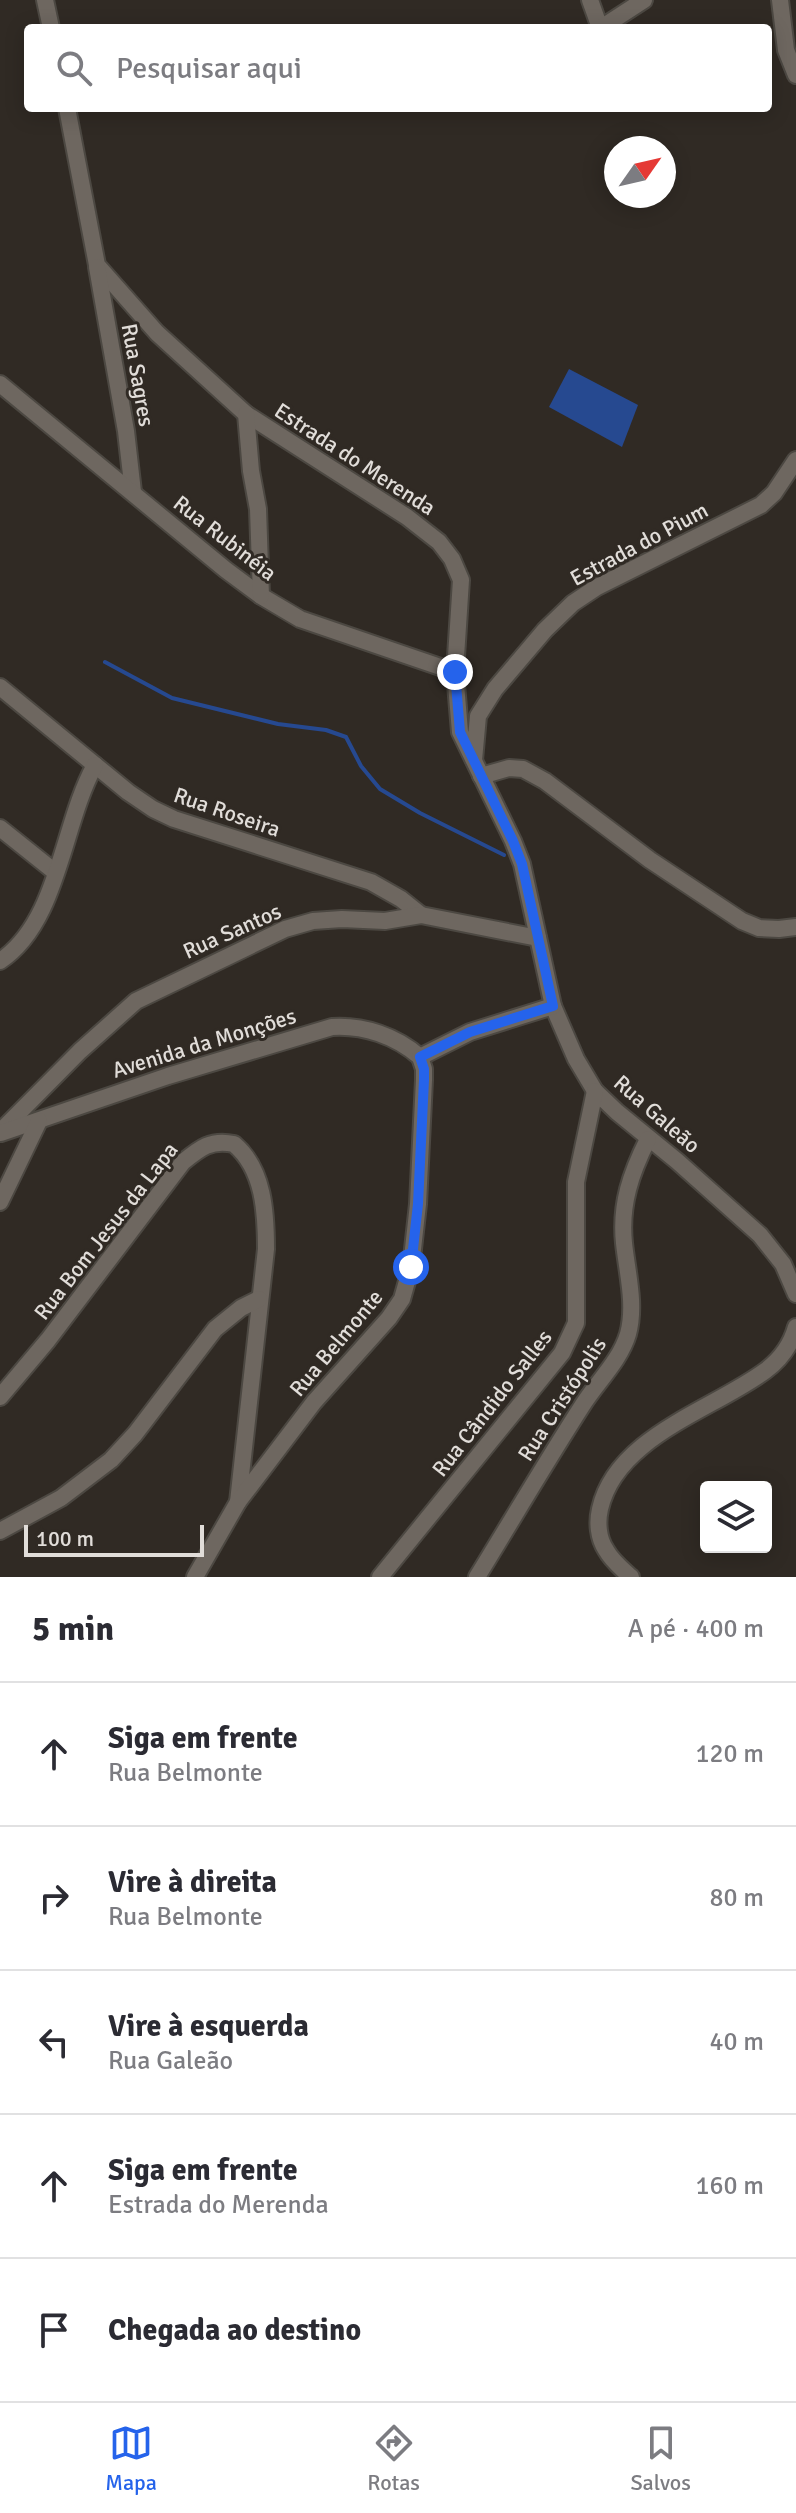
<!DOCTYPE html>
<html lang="pt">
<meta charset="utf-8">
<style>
:root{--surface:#fff;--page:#f7f7f7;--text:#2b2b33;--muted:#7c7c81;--line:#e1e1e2;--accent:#2563eb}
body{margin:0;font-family:Signika,sans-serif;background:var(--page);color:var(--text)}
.controls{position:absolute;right:24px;bottom:24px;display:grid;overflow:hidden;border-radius:8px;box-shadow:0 4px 20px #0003}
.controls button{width:72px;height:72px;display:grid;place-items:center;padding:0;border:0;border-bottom:2px solid var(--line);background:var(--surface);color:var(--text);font:40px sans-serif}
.compass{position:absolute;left:604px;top:136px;width:72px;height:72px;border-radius:50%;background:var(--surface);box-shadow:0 4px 20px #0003;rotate:56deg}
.scale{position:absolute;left:24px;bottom:20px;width:180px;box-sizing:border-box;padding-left:8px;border:4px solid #e1ddd9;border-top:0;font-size:22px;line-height:28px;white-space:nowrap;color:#e1ddd9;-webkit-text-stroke:6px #302a24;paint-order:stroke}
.stop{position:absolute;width:24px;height:24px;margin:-18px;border:6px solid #2563eb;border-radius:50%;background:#fff}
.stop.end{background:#2563eb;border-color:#fff;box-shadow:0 2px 8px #0008}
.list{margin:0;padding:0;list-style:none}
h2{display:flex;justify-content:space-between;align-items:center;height:104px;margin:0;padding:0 32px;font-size:34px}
h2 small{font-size:26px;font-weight:400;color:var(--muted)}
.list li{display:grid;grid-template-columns:52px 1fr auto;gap:24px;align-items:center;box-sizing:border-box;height:144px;padding:0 32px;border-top:2px solid var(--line)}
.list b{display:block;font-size:30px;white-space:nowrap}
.list p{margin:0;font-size:26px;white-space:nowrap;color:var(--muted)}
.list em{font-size:26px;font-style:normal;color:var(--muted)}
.icon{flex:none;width:44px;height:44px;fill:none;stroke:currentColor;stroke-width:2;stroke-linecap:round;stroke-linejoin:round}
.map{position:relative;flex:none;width:796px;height:1577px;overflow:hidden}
.search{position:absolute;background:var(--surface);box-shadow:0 4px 20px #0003;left:24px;right:24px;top:24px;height:88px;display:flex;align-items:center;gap:20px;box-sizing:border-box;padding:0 28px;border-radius:8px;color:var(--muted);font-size:30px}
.sheet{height:824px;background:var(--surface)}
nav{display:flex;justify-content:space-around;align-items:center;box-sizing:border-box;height:112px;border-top:2px solid var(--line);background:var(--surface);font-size:22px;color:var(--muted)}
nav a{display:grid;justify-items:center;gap:4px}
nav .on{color:var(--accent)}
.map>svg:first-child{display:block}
.water{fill:#264990}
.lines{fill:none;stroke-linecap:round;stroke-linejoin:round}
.stream{stroke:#264990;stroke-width:4}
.minor-casing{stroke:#4c4842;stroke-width:20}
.minor{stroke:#6e6760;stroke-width:16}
.route{stroke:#2563eb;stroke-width:10}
.labels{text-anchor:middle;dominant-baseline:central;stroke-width:6;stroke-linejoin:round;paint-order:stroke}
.street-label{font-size:22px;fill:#e1ddd9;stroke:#302a24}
</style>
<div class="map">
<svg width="796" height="1577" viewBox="0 0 796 1577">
<rect width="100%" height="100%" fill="#302a24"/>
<polygon class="water" points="569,369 638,405 622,447 549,407"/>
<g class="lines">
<polyline class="stream" points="105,662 172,698 278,724 326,730 346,737 361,766 380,789 420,813 504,855"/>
<g class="minor-casing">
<g id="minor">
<polyline points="45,0 51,28"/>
<polyline points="590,0 600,28"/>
<polyline points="780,0 786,50 796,75"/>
<polyline points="601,28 644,0"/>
<polyline points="67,108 97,265 157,333 246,414 407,517 439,542 452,559 461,580 455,672 460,732 513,841 522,864 553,1006 576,1059 595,1091 617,1112 677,1161 760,1235 783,1264 796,1294"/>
<polyline points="97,267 126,431 133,492"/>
<polyline points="0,384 226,570 261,596 300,619 455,672"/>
<polyline points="246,414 251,471 258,509 261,596"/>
<polyline points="0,687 128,792 153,809 174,819 371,882 401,899 421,915"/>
<polyline points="474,760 478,716 495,689 545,630 573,603 597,587 761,505 774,493 796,460"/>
<polyline points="481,776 509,768 523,769 545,781 650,860 742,921 759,928 779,929 796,927"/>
<polyline points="0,828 55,872"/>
<path d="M0,961C59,922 62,824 95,765"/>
<polyline points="420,1057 470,1032 553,1006"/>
<polyline points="0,1132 80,1051 136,1001 285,929 313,921 342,919 385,921 421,915 538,938"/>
<path d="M1,1133L168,1076L332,1027C364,1025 396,1036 420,1057"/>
<polyline points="0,1202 39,1121"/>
<path d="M0,1397L48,1340L183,1162C200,1148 211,1139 234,1144C264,1169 266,1213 266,1249L238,1502"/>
<polyline points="0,1531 61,1498 111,1460 135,1434 215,1329 241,1308 259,1299"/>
<polyline points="195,1577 238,1502 314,1402 389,1318 402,1299 411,1267 418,1204 424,1080 424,1069 420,1057"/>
<polyline points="380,1577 562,1353 576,1323 576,1182 595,1091"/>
<path d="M477,1577C512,1520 546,1462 582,1406C597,1382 620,1361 628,1334C636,1305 627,1272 624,1243C620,1204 631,1173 648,1139"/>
<path d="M631,1577C622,1569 612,1561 606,1550C598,1538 597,1522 600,1509C616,1437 712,1410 765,1371C780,1360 791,1345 796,1327"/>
</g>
</g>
<use href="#minor" class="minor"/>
</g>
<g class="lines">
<polyline class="route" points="411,1267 418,1204 424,1080 424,1069 420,1057 470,1032 553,1006 522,864 513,841 460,732 455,672"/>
</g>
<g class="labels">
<g class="street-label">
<text transform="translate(138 375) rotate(80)">Rua Sagres</text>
<text transform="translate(355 459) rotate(33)">Estrada do Merenda</text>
<text transform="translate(225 538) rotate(38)">Rua Rubinéia</text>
<text transform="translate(639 544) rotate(-28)">Estrada do Pium</text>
<text transform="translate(227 812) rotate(19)">Rua Roseira</text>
<text transform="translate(232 931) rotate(-24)">Rua Santos</text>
<text transform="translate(204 1043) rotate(-17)">Avenida da Monções</text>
<text transform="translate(657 1114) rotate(41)">Rua Galeão</text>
<text transform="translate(106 1231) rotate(-52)">Rua Bom Jesus da Lapa</text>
<text transform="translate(336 1343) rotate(-50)">Rua Belmonte</text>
<text transform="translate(562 1399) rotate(-57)">Rua Cristópolis</text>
<text transform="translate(492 1403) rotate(-52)">Rua Cândido Salles</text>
</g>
</g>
</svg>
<div class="controls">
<button><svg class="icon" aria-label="layers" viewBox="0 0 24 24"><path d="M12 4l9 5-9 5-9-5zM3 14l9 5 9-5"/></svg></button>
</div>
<svg class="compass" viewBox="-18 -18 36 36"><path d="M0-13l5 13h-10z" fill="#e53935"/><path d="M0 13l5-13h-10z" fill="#7c7c81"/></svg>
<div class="scale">100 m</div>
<div class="stop" style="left:411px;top:1267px"></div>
<div class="stop end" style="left:455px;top:672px"></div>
<div class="search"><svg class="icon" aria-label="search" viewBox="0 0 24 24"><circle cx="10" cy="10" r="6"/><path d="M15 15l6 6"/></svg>Pesquisar aqui</div>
</div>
<section class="sheet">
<h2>5 min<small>A pé · 400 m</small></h2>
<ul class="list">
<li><svg class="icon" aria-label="ahead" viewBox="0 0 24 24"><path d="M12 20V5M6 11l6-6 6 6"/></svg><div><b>Siga em frente</b><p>Rua Belmonte</p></div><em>120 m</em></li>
<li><svg class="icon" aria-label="right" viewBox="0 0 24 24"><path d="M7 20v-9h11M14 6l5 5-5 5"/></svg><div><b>Vire à direita</b><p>Rua Belmonte</p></div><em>80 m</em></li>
<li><svg class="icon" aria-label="left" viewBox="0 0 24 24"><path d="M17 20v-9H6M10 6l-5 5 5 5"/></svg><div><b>Vire à esquerda</b><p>Rua Galeão</p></div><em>40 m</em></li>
<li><svg class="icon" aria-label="ahead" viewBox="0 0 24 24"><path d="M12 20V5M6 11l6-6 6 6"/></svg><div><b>Siga em frente</b><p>Estrada do Merenda</p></div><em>160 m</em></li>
<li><svg class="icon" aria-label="arrive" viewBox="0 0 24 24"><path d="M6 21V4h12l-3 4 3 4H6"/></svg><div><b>Chegada ao destino</b></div></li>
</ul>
</section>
<nav>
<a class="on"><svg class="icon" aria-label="map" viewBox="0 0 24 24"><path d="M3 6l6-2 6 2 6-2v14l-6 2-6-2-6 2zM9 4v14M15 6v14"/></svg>Mapa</a>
<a><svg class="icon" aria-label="directions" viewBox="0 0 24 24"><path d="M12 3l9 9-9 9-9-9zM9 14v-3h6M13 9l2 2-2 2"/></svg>Rotas</a>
<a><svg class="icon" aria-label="saved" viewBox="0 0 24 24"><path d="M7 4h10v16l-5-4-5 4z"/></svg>Salvos</a>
</nav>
